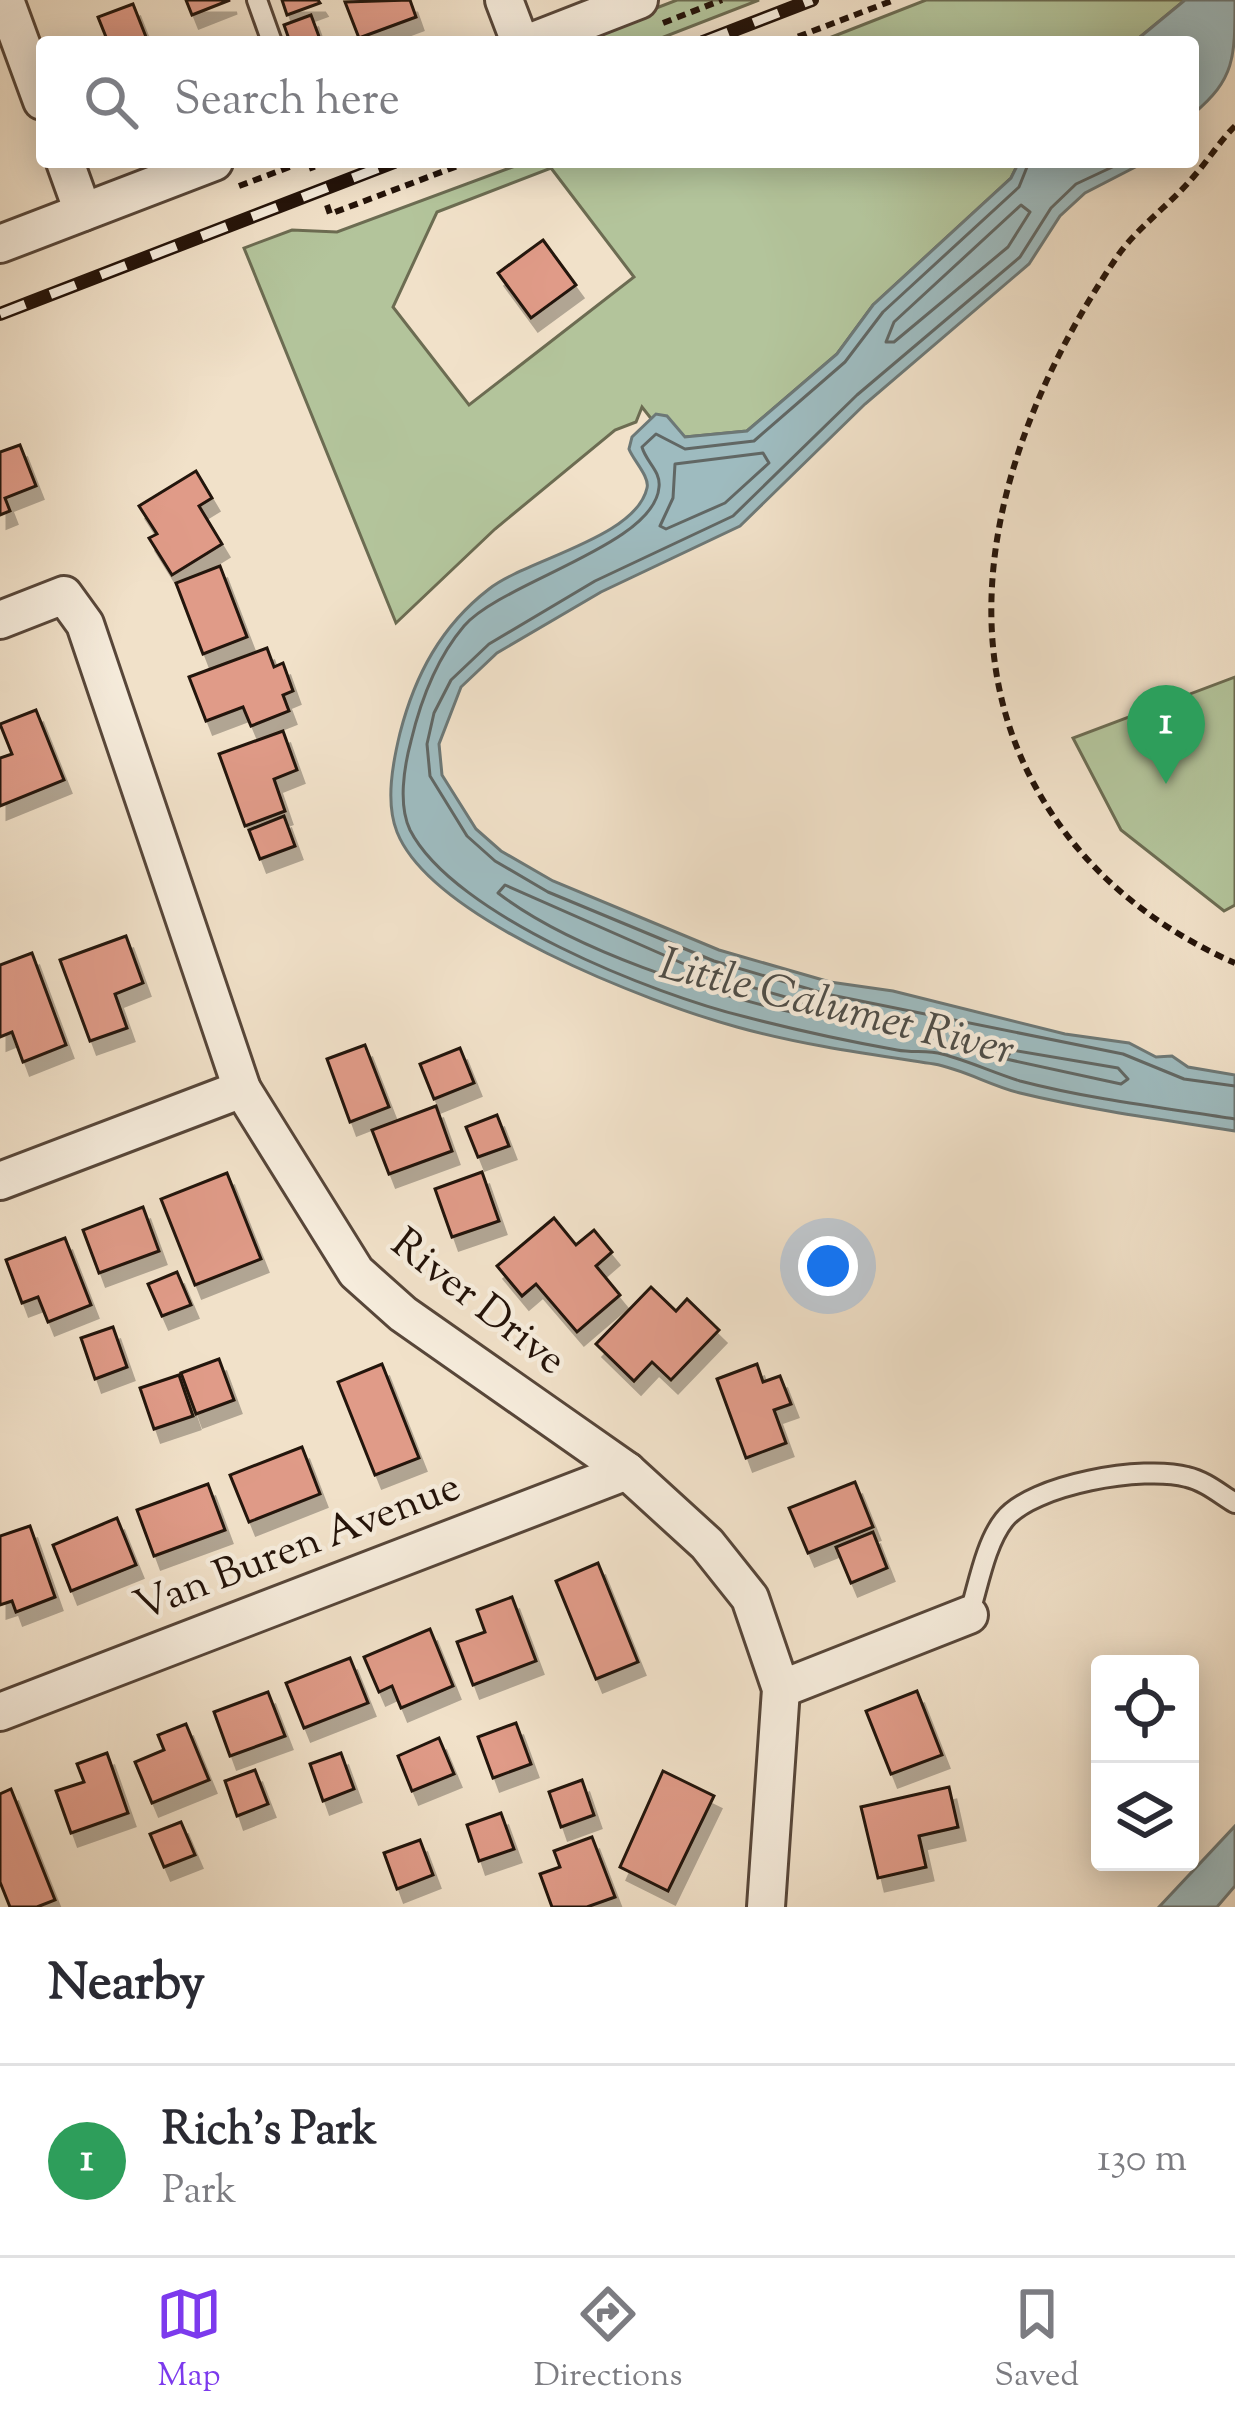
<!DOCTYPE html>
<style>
:root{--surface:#fff;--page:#f2f2f3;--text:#2b2b33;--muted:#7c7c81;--line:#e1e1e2;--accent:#7c3aed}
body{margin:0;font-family:"Sorts Mill Goudy",serif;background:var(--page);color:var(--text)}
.controls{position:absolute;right:36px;bottom:36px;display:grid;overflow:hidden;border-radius:12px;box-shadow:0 6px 30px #0003}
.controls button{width:108px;height:108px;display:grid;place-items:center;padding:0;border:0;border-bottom:3px solid var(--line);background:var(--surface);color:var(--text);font:60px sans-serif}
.you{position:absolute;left:828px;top:1266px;width:42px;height:42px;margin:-30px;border:9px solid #fff;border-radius:50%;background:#1a73e8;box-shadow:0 0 0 18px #1a73e833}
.badge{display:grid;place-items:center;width:78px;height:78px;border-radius:50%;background:var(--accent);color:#fff;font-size:39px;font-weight:700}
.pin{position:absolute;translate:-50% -99px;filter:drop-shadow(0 3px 6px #0008)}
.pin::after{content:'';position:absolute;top:63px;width:42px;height:36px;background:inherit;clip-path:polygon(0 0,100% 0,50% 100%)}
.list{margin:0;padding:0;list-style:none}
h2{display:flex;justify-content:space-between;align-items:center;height:156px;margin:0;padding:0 48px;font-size:51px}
h2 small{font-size:39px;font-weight:400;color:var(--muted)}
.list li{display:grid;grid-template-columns:78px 1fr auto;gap:36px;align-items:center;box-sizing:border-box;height:192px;padding:0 48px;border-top:3px solid var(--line)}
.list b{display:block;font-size:45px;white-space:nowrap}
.list p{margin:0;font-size:39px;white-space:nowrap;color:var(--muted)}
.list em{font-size:39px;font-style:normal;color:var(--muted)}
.icon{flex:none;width:66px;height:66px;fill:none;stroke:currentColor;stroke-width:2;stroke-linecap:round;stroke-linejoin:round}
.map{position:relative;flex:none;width:1235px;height:1907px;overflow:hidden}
.search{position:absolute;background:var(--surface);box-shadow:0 6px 30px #0003;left:36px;right:36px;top:36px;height:132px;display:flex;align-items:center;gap:30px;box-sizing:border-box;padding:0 42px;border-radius:12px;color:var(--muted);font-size:45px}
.sheet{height:348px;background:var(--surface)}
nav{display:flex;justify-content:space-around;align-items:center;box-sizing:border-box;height:168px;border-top:3px solid var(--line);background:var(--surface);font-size:33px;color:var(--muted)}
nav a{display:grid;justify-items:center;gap:6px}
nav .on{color:var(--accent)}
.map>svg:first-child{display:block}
.green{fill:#b3c49b;stroke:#6c6c52;stroke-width:3;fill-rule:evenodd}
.water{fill:#9ebbbf;stroke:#6d7876;stroke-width:3}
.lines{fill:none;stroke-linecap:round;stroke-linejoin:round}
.shore{stroke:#616764;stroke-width:3}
.building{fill:#e09b88;stroke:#241309;stroke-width:3;filter:url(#shadow)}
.lane-casing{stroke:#574639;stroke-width:24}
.street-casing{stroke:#574639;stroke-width:42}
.path{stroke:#241309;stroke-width:6;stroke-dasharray:9 6;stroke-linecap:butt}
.lane{stroke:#f6ecdc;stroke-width:18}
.street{stroke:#f6ecdc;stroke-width:36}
.rail-casing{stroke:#241309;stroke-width:14}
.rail{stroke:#f6ecdc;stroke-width:9;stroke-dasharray:27;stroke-linecap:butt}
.labels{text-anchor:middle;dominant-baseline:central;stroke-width:9;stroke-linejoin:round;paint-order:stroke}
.street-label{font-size:42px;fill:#241309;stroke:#f6ecdc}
.water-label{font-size:45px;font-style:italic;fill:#4f4e49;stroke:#f6ecdc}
</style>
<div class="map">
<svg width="1235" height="1907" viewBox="0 0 1235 1907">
<defs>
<filter id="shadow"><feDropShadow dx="7" dy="13" stdDeviation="0" flood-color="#0004"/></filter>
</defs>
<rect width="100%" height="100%" fill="#f1e1c9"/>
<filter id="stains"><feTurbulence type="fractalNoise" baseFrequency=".00167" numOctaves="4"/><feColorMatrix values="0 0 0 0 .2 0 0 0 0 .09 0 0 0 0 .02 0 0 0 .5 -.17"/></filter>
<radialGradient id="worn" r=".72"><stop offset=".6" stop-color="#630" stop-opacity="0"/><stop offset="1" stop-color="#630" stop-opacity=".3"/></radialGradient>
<g class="green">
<polygon points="677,0 759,0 651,42 568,42"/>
<polygon points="926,0 1185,0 1134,42 819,42"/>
<path d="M526,162H1019L1011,178L873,305L837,354L747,431L685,437L653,421L642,407L636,422L615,430L495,529L396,623L244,248L292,230L337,232ZM551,168L634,277L469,405L393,307L437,212Z"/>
<polygon points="1235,677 1235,905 1224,911 1121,830 1073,738"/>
</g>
<g class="water">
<path d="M1185,0H1235C1235,58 1235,79 1193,114V42H1134Z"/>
<path d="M1019,162H1145L1085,193L1060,216L1029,264L865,404L740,526L601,592L497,653L461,687L439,744L442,775L476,829L501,851L553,881L719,950L830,982L893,991L1065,1034L1129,1043L1156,1057L1172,1056L1188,1067L1235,1075V1131C1164,1120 1090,1110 1020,1093C991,1086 963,1069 934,1064C868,1054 801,1045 737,1027C650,1003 432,920 397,832C385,802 393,762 400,733C415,675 441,626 489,589C525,560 636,538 647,488C650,477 633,460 629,449L632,437L656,414L667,416L685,437L747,431L837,354L873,305L1011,178Z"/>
<polygon points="1235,1826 1235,1886 1217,1907 1159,1907"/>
</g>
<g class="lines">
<g class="shore">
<path d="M1029,162L1019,187L883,312L845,362L754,441L685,449L656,434L642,447C646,462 661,471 659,487C655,545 502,582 464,626C436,659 421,699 411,741C404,767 398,805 410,830C454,916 655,995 746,1017C796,1030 847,1041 897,1050C912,1053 928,1050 942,1054C969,1061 994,1073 1020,1081C1089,1099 1164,1108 1235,1119"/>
<polyline points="1123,162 1076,184 1051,208 1020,257 857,395 733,516 595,581 489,644 451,680 434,713 427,744 430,776 467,836 495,861 548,892 714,961 826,994 1123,1054 1184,1079 1235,1086"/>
<polygon points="1021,205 1030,212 1008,247 894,342 886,342 894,322"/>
<polygon points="763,453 769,463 725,503 666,529 660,526 673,498 675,464"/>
<path d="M505,885L709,975L803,1002L806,1010L800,1014C709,994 572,950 498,893Z"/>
<polygon points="852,1013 906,1024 908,1032 902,1036 849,1024 845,1017"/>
<polygon points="1012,1050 1118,1068 1128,1079 1121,1084 1006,1059"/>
</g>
</g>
<g class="building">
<polygon points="186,0 230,0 192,15"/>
<polygon points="282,0 318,0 320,3 287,15"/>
<polygon points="410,0 416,17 359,38 345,2"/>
<polygon points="133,4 148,42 108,42 98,17"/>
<polygon points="311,15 321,42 290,42 284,25"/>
<polygon points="543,240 576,285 531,318 498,273"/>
<polygon points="20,445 36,486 5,498 10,511 0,515 0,452"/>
<polygon points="196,471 212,498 199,506 222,544 172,575 149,538 157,534 139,506"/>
<polygon points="220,566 247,637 203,654 176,583"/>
<polygon points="267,648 274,667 283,663 293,691 283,695 289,711 251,726 243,707 206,721 189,677"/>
<polygon points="36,710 64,780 0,806 0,758 12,754 0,724"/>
<polygon points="283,731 297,770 274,779 285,811 245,826 219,754"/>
<polygon points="284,816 295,846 260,859 249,830"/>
<polygon points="126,936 143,983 115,994 127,1028 90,1041 60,960"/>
<polygon points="32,953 66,1045 23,1062 12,1032 0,1037 0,965"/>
<polygon points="365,1045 389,1107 350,1122 327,1059"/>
<polygon points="460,1048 474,1083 434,1099 420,1064"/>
<polygon points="436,1106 452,1151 389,1174 372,1130"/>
<polygon points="497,1115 509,1146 478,1157 466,1127"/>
<polygon points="482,1172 499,1221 452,1237 435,1189"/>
<polygon points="227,1173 261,1259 195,1285 161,1199"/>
<polygon points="143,1207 159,1251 99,1273 83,1230"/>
<polygon points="554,1218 576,1245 594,1230 612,1252 596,1266 620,1295 577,1332 536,1284 522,1296 497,1266"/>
<polygon points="65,1238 91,1305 48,1322 38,1297 22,1303 6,1260"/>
<polygon points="177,1272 191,1305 162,1316 148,1284"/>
<polygon points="651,1287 676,1311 687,1299 719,1330 671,1380 652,1362 634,1381 596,1344"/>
<polygon points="113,1327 127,1367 95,1379 81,1338"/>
<polygon points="219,1359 234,1400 196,1414 181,1373"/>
<polygon points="382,1364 419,1458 375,1475 338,1382"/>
<polygon points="757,1364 763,1382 780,1376 791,1404 774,1410 786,1443 746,1458 717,1379"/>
<polygon points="179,1375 193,1416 154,1429 140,1388"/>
<polygon points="302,1447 320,1494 249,1522 230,1475"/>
<polygon points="855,1482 873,1527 808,1553 789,1508"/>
<polygon points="208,1484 225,1530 154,1556 137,1510"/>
<polygon points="117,1518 136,1565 71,1591 53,1545"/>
<polygon points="30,1526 55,1597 16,1612 12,1601 0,1605 0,1536"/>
<polygon points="873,1532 887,1568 851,1583 836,1547"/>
<polygon points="598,1563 638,1662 596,1679 556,1581"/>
<polygon points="512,1597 536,1661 473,1685 457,1642 485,1632 477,1610"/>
<polygon points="430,1629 453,1686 401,1708 392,1686 379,1692 364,1657"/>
<polygon points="350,1658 368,1703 304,1728 286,1683"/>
<polygon points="917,1691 942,1755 891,1774 866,1711"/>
<polygon points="268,1692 285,1736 230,1756 214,1712"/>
<polygon points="516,1723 531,1764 493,1778 478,1737"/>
<polygon points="186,1724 209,1780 152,1803 135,1762 164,1750 158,1735"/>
<polygon points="439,1738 454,1774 412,1791 398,1756"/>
<polygon points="107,1753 128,1813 71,1833 56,1791 84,1782 77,1764"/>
<polygon points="341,1753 354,1789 323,1801 310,1764"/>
<polygon points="255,1770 268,1804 237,1816 225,1781"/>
<polygon points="663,1771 714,1796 668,1891 620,1867"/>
<polygon points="582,1780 594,1815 561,1827 549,1792"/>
<polygon points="949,1787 958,1827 919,1836 926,1867 878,1878 861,1807"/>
<polygon points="11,1789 55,1900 37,1907 10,1907 0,1882 0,1794"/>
<polygon points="501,1813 514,1849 479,1861 467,1825"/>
<polygon points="181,1822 195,1855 164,1867 150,1834"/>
<polygon points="592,1837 615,1897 587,1907 552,1907 540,1874 560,1867 554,1851"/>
<polygon points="420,1840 433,1875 397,1889 384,1853"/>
</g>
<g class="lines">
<g class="lane-casing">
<g id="lane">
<polyline points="257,0 272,42"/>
<path d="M969,1615C978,1587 985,1544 1004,1520C1032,1484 1144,1465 1187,1477C1205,1481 1220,1494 1235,1503"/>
</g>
</g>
<g class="street-casing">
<g id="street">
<polyline points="5,0 42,101"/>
<polyline points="504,0 520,42"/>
<polyline points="531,42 639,0"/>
<polyline points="65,162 83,212"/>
<polyline points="0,244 214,162"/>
<polyline points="0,620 64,595 85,624 242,1089 356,1272 403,1314 627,1471 707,1544 750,1598 781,1689 766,1907"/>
<polyline points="0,1181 242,1089"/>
<polyline points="781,1689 969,1615"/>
<polyline points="0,1712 627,1471"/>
</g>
</g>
<g class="path">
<polyline points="663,23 722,0"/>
<polyline points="784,42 894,0"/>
<path d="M1235,126C1220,141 1209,159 1195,175C1172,203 1140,225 1119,254C1014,407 941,611 1034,784C1078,866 1150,926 1235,963"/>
<polyline points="310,162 313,171"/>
<polyline points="239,186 303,162"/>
<polyline points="327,205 330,214 468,162"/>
</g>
<use href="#lane" class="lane"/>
<use href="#street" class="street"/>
<g class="rail-casing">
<g id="rail">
<polyline points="703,42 812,0"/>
<polyline points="0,314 394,162"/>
</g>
</g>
<use href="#rail" class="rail"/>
</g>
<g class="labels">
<g class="street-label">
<text transform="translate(477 1304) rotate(38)">River Drive</text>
<text transform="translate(298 1549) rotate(-21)">Van Buren Avenue</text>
</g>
<g class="water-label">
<text transform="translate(836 1010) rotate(14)">Little Calumet River</text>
</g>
</g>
<rect width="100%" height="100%" filter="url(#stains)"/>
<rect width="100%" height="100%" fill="url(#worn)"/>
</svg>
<div class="controls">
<button><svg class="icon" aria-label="locate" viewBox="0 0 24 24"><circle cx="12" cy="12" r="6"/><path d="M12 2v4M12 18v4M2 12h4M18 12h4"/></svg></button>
<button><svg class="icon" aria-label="layers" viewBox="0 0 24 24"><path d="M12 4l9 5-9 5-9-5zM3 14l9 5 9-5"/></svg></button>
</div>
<div class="you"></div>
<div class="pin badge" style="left:1166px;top:784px;background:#2e9e5b">1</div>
<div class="search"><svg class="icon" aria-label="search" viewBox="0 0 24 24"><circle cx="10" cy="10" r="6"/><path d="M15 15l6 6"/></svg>Search here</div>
</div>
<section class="sheet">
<h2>Nearby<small></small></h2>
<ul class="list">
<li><span class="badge" style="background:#2e9e5b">1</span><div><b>Rich's Park</b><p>Park</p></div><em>130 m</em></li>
</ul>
</section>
<nav>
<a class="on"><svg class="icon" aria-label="map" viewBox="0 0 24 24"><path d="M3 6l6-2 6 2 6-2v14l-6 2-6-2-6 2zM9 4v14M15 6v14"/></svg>Map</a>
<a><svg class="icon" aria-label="directions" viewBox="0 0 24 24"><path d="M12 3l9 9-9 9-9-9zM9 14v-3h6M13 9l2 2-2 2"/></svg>Directions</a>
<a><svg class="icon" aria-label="saved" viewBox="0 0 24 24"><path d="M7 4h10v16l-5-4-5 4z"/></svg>Saved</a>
</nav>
